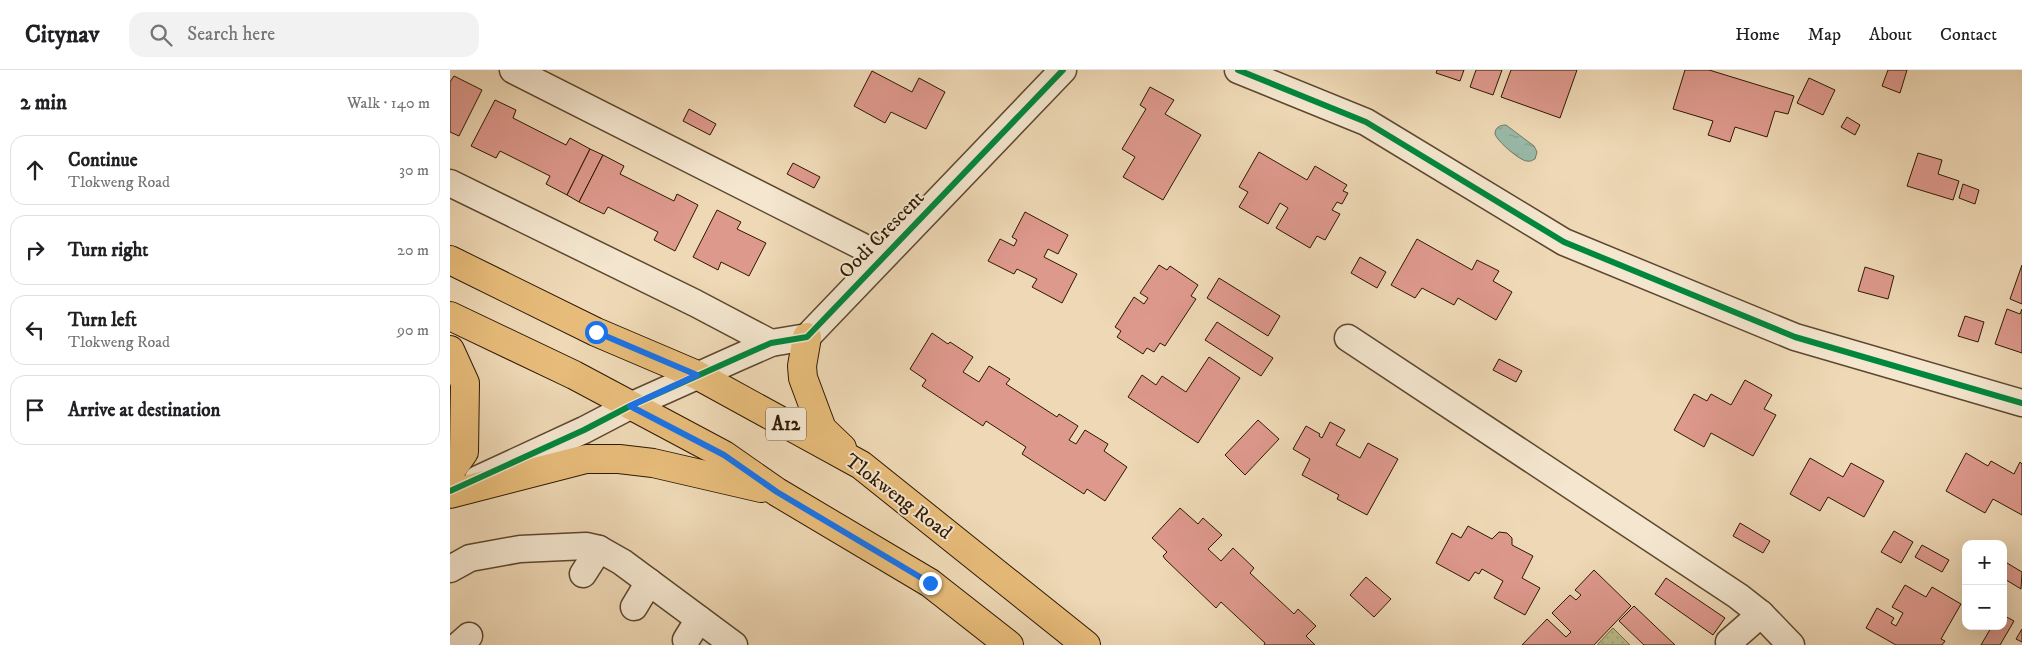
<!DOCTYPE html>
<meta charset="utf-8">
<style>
:root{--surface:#fff;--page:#f2f2f2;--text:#202124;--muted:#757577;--line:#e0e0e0}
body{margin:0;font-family:"IM FELL DW Pica",serif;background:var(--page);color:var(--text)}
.controls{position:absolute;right:15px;bottom:15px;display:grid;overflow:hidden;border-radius:10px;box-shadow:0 5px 20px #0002}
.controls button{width:45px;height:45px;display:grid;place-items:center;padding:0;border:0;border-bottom:1px solid var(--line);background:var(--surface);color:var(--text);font:25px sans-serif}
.stop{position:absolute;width:15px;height:15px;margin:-11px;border:4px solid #1a73e8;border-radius:50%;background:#fff}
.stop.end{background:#1a73e8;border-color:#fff;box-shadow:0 1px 5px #0008}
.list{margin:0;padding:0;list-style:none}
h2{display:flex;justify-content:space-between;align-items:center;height:65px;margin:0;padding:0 20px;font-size:21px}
h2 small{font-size:16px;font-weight:400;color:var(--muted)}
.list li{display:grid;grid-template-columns:32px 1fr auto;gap:15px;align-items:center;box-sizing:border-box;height:70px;margin:0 10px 10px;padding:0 10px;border:1px solid var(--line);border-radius:15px}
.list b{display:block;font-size:19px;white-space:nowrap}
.list p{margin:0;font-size:16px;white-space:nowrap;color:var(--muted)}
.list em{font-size:16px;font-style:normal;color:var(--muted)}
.icon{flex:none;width:28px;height:28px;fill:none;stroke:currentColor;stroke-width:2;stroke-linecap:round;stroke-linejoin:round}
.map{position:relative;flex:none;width:1572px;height:575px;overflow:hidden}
header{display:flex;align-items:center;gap:30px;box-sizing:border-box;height:70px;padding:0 25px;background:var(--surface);border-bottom:1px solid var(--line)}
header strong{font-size:24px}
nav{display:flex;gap:28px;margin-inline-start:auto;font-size:18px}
.search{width:350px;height:45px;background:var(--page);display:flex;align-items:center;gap:12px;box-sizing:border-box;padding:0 18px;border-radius:15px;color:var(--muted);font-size:19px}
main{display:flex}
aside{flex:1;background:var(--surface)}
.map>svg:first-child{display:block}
.grass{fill:url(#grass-dots);stroke:#746b46}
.water{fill:url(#water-ripples);stroke:#6e7966}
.building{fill:#de998d;stroke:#2d1801}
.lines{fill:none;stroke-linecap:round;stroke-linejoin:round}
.minor-casing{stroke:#5d482e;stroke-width:29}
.major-casing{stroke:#2d1801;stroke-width:30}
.minor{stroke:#f4e6cf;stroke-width:26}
.major{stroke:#e7bc7a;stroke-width:28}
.cycleway-casing{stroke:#f4e6cf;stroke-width:9}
.cycleway{stroke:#00873e;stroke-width:6}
.route{stroke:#1a73e8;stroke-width:6}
.labels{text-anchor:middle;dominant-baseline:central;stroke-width:4;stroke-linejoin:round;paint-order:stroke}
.shield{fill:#f4e6cf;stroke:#69563f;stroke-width:1}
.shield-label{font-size:19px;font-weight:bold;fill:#2d1801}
.street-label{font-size:20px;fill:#2d1801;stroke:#f4e6cf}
</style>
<header>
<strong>Citynav</strong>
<div class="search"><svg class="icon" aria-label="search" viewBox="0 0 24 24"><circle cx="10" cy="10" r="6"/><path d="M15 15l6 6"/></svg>Search here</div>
<nav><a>Home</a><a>Map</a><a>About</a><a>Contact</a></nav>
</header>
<main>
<aside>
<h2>2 min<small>Walk · 140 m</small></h2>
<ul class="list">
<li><svg class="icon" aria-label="ahead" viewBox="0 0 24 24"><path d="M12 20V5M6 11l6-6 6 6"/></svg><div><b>Continue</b><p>Tlokweng Road</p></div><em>30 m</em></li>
<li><svg class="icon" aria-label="right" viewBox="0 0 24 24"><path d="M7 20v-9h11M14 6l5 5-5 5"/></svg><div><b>Turn right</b></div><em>20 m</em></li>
<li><svg class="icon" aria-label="left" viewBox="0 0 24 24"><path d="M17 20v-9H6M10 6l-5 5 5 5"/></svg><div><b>Turn left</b><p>Tlokweng Road</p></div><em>90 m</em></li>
<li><svg class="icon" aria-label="arrive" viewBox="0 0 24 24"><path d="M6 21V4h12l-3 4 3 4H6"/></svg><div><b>Arrive at destination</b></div></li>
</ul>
</aside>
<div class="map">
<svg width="1572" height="575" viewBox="0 0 1572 575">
<defs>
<pattern id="grass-dots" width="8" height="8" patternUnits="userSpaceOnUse" patternTransform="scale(1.25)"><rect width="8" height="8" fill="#bcbe8b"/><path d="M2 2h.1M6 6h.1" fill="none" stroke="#a2a376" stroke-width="1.8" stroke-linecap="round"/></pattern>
<pattern id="water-ripples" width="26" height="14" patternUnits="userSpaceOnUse" patternTransform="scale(1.25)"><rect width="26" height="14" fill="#9abaa9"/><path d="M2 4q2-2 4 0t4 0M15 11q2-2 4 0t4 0" fill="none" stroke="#859f90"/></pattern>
</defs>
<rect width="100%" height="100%" fill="#eed8b5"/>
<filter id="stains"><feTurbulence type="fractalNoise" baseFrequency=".004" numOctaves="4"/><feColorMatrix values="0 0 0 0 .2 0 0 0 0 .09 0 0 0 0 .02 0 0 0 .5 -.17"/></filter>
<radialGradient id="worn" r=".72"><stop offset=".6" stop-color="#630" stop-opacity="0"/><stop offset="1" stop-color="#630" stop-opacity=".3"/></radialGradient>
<polygon class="grass" points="1163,558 1180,575 1147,575"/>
<path class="water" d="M1056,55L1084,76L1087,82L1085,89C1082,90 1081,92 1077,91C1070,91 1047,71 1045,64C1045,58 1049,55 1056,55Z"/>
<g class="building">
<polygon points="987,0 1014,0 1010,11 986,3"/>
<polygon points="1026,0 1052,0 1043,25 1020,17"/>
<polygon points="1061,0 1127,0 1110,48 1051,27"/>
<polygon points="1235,0 1259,0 1344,26 1338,44 1325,41 1317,67 1285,57 1280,72 1258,65 1263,51 1223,39"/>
<polygon points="1438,0 1457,0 1450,23 1432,16"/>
<polygon points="422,1 462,22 469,8 495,22 476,59 441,42 435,53 404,36"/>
<polygon points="4,6 32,20 9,66 0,62 0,12"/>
<polygon points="1359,8 1385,20 1373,45 1347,33"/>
<polygon points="700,17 724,30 715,44 751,65 713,130 673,107 685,87 672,79 696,39 690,35"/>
<polygon points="45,30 66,40 63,48 116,75 120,68 140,79 117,125 96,114 100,106 50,81 46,88 21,76"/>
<polygon points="239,39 266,54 260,65 233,51"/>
<polygon points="1397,47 1410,55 1405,65 1391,57"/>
<polygon points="140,79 153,85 129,132 117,125"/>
<polygon points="809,82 857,110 865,96 897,115 893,121 898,123 892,134 887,132 882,140 890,144 875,170 867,166 860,178 826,158 838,138 830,133 818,154 789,137 798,122 789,117"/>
<polygon points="1468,83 1492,90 1488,104 1509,111 1503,130 1457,116"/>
<polygon points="153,85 174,96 170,104 224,131 227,124 248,135 225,181 204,170 208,162 158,137 154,144 129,132"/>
<polygon points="343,93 370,107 364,118 337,104"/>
<polygon points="1513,114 1529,120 1525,134 1509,128"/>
<polygon points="267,140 291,152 287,159 316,173 299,206 271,192 268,200 243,187"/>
<polygon points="575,142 618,165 608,184 598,179 594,187 627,204 612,233 582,217 587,209 567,199 564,204 538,191 550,169 564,176 567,170 562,167"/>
<polygon points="967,169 1022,200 1027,190 1049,201 1043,211 1062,222 1046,250 1008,228 1004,235 972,218 965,228 941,215"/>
<polygon points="910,187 936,202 927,218 901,203"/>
<polygon points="709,195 717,200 720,196 748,215 741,226 746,229 715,276 710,273 704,282 697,278 693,284 667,267 671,261 665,257 684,227 694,234 698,228 690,223"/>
<polygon points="1572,195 1572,234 1560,229"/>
<polygon points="1415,197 1444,206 1438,229 1408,221"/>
<polygon points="769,208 830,246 818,266 757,228"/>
<polygon points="1557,239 1570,244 1572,239 1572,283 1545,274"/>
<polygon points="1515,246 1534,252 1528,272 1508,266"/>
<polygon points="767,252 823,288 811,306 755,270"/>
<polygon points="482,263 498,274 500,272 523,287 513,302 529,312 539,296 560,309 556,314 607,347 609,344 628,356 619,370 626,374 635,360 658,374 654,381 677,397 655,431 637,419 634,424 572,384 576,377 536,351 533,356 472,316 476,310 460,299"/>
<polygon points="759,287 790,308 748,373 678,327 692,305 706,315 712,306 736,322"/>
<polygon points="1049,289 1072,301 1066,312 1043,300"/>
<polygon points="1295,310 1322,325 1314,339 1326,345 1303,386 1261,363 1254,377 1224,360 1244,324 1257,331 1261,324 1281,335"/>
<polygon points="808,350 829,369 795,405 775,385"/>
<polygon points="880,352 895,360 886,375 910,388 918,373 948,389 917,445 887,429 889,425 852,405 860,389 843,379 856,356 870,364 869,366 872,368"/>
<polygon points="1516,383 1538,396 1541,391 1564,404 1570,392 1572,394 1572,445 1543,429 1535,443 1496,421"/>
<polygon points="1360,388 1393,407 1401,393 1434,411 1414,447 1378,427 1370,441 1340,424"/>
<polygon points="730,438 748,454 753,448 772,465 758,479 771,491 783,478 804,498 800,503 844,544 848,539 866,556 856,566 865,575 814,575 815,573 771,532 766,538 715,489 713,486 717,482 702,468"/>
<polygon points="1290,453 1320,471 1313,483 1283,466"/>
<polygon points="1018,456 1042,469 1049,462 1057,463 1062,468 1062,475 1083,486 1072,508 1090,518 1075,545 1044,528 1053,511 1032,499 1029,504 1025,502 1019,511 986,493 1002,463 1011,468"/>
<polygon points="1444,461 1463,472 1451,493 1431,482"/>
<polygon points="1472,475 1499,490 1492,502 1465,487"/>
<polygon points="1557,493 1572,502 1571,519 1553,508 1553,498"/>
<polygon points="1144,500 1181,536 1144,575 1072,575 1097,549 1116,567 1121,562 1102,543 1120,525 1126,530 1131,525 1125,520"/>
<polygon points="916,507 941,529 924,547 900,525"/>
<polygon points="1216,508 1275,548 1263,565 1205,524"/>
<polygon points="1455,515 1476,527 1482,517 1511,534 1491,569 1495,571 1492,575 1446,575 1416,558 1427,538 1444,548 1441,553 1446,556 1453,543 1442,537"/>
<polygon points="1184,536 1225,575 1194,575 1169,551"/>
<polygon points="1553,545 1564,551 1550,575 1531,575 1542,556 1553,556"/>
<polygon points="1572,559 1572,572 1566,569"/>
</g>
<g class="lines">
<g class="minor-casing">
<g id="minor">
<polyline points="63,0 433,187"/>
<polyline points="788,0 916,52 1114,172 1345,267 1572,333"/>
<polyline points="0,113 245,233 321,273"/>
<polyline points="898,268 1288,526 1311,544 1341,575"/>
<polyline points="28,409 134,360 180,336 287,288 321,273 357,267 613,0"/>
<polyline points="0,499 20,488 70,479 136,476 149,479 172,492 284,575"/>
<polyline points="133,504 149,479"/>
<polyline points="184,537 199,512"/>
<polyline points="236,570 249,549"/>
<polyline points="1279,572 1311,544"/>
<polyline points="9,575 19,566"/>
</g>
</g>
<g class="major-casing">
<g id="major">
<polyline points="0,190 146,262 247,305 411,395 636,575"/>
<polyline points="0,246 124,305 274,385 327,422 480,513 559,575"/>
<polyline points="357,267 352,296 353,308 372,359 392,378"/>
<polyline points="0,280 15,313 14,382 0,402"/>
<polyline points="0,424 136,389 169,389 203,393 311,418"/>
</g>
</g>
<use href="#minor" class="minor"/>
<use href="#major" class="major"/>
<g class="cycleway-casing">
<g id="cycleway">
<polyline points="788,0 916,52 1114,172 1345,267 1572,333"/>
<polyline points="0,421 134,360 180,336 287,288 321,273 357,267 613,0"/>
</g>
</g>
<use href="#cycleway" class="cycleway"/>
</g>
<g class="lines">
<polyline class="route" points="146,262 247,305 180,336 274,385 327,422 480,513"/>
</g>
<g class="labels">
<rect class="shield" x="316" y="337.5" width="40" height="33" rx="4"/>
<g class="shield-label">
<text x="336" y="354">A12</text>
</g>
<g class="street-label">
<text transform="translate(432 165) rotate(-46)">Oodi Crescent</text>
<text transform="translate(448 427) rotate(37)">Tlokweng Road</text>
</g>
</g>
<rect width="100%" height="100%" filter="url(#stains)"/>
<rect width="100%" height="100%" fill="url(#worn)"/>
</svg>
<div class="controls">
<button>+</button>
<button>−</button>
</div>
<div class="stop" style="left:146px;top:262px"></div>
<div class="stop end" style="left:480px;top:513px"></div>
</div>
</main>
